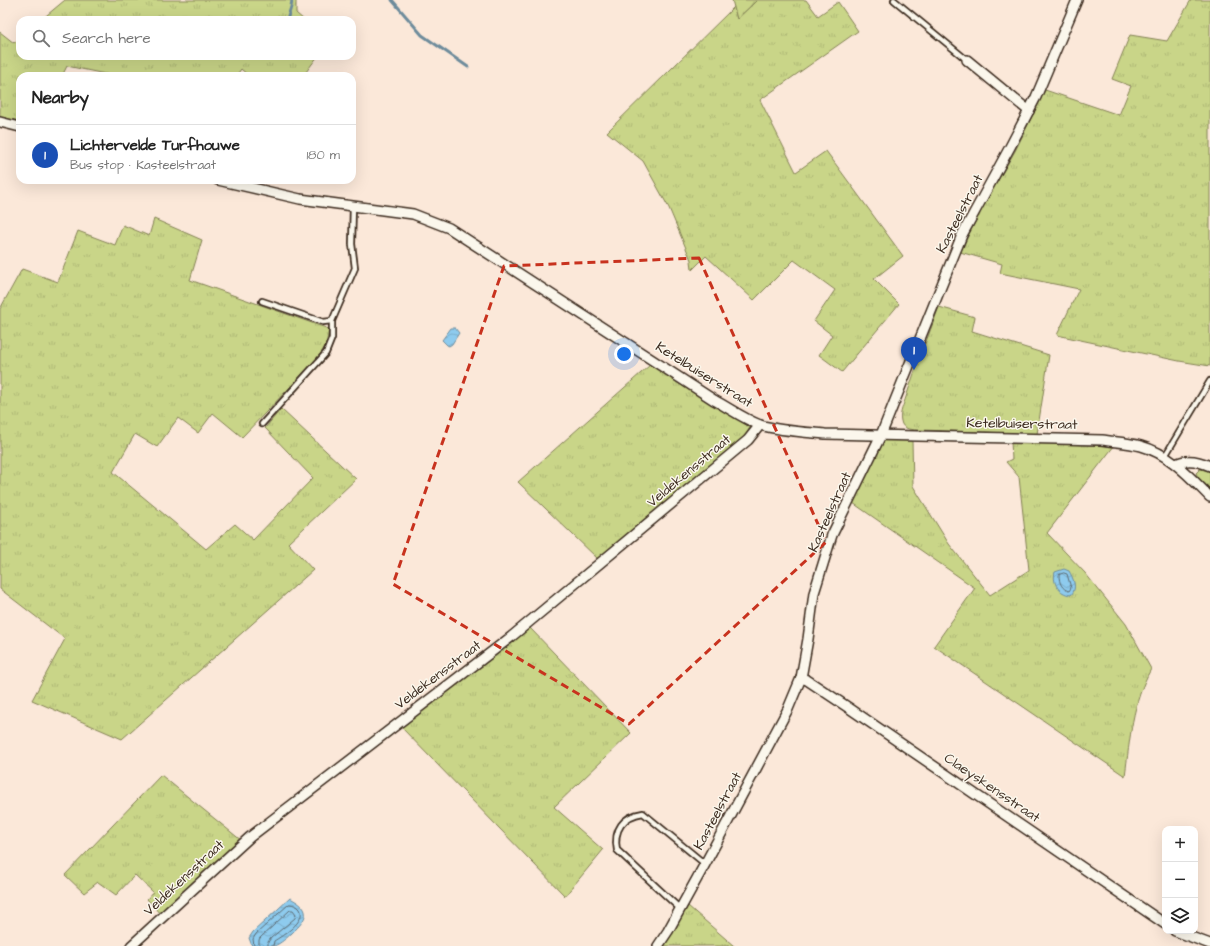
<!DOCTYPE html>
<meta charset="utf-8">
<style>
:root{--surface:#fff;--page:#f2f2f2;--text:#222;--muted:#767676;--line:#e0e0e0;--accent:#c8321e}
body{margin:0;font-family:"Architects Daughter",sans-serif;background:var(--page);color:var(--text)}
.controls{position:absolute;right:12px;bottom:12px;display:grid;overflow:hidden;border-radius:8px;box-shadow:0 4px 16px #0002}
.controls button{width:36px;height:36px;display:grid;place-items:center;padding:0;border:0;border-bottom:1px solid var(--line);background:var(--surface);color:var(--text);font:20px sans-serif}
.you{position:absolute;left:624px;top:354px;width:14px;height:14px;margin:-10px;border:3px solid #fff;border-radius:50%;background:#1a73e8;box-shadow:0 0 0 6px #1a73e833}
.badge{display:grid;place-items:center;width:26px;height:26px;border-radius:50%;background:var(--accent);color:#fff;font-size:13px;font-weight:700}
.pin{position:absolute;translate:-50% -33px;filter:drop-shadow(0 1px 2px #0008)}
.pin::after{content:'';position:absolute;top:21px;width:14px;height:12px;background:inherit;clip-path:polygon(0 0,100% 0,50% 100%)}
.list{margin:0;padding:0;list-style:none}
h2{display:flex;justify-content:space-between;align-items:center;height:52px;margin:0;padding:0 16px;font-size:17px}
h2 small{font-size:13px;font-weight:400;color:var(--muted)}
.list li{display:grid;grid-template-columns:26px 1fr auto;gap:12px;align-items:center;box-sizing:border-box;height:60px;padding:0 16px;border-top:1px solid var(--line)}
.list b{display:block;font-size:15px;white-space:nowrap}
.list p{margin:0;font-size:13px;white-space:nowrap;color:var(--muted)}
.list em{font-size:13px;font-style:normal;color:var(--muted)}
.icon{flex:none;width:22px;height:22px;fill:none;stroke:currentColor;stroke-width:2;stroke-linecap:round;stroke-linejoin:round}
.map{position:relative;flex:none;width:1210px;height:946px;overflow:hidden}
.search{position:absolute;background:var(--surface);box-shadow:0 4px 16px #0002;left:16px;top:16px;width:340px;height:44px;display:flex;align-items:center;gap:10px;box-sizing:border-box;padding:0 14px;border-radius:12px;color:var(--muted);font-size:15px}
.panel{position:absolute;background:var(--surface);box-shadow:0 4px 16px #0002;left:16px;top:72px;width:340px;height:112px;border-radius:12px}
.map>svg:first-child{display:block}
.grass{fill:url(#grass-tufts);stroke:#828053}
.forest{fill:url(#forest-firs);stroke:#828053}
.water{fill:url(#water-waves);stroke:#6d8b9b}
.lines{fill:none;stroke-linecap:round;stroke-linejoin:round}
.shore{stroke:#5c6a71;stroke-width:1}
.stream{stroke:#6d8b9b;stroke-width:3}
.lane-casing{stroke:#3b2a1e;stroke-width:8}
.street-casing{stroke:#3b2a1e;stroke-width:12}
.lane{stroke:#fbf7ec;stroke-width:4.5}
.street{stroke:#fbf7ec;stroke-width:9}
.marked{fill:none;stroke:#c8321e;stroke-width:3;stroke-dasharray:8 5;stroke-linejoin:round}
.labels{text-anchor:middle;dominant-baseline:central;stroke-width:3;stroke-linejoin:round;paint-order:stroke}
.street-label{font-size:14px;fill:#3b2a1e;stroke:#fbf7ec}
</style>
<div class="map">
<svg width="1210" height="946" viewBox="0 0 1210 946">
<defs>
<pattern id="grass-tufts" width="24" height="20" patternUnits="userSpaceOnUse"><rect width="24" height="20" fill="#c9d588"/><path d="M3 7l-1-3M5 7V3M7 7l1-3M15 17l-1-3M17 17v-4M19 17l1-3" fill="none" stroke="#aeb775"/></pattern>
<pattern id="forest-firs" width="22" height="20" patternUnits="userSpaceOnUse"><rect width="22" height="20" fill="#c9d588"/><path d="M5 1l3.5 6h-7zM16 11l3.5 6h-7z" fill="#aeb775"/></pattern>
<pattern id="water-waves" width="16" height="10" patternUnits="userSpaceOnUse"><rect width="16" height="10" fill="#8ecbee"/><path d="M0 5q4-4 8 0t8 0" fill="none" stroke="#7baecc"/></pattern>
</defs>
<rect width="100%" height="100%" fill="#fbe8d9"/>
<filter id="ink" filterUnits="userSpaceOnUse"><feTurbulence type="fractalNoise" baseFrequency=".025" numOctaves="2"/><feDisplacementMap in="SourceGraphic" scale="8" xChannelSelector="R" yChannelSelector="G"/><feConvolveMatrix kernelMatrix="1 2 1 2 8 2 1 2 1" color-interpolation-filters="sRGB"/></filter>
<g filter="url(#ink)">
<g class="grass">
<polygon points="65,0 296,0 296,13 304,20 41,20"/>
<polygon points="757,0 806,0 818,16 838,2 858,31 760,100 796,172 826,151 903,256 874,279 899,304 842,372 819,355 832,335 814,321 835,290 794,260 754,300 706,256 692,270 691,260 669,208 643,161 607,132 734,7 737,19"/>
<polygon points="1191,0 1210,0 1210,366 1179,361 1057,335 1079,289 1000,273 1002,264 960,252 985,203 1015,151 1045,90 1119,115 1131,86 1112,79 1130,35 1167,41"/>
<polygon points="0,32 14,43 20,38 20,56 318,56 303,76 249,76 241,69 236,76 115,76 67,66 62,76 20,76 20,123 0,118"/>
<polygon points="154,219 202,240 190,280 329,329 326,345 317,359 242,437 213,413 198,433 178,418 157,447 135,434 113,472 206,549 235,524 253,540 313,478 265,428 281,409 356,479 288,543 313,570 122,739 32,700 65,639 0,589 0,309 22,269 58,282 78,231 115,245 123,225 149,236"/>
<path d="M939,307L975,317L972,331L1049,355L1037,434L921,430C913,430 902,430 901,421C899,413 904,404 906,397C916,366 928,337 939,307Z"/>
<polygon points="650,365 750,427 746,435 599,560 518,482"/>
<path d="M883,439L912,441L913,486L949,544L990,595L1029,570L1019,477L1006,462L1012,459L1011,442L1114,446L1047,533L1085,573L1126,624L1151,669C1132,703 1130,739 1125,776L934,646L975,588L853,503Z"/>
<polygon points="1200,469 1210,471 1210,489 1198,477 1196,473"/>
<polygon points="530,628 631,733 554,807 603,850 565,896 401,727"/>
<polygon points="161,775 242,841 160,914 147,899 153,892 135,875 116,895 98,882 84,893 65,875"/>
<polygon points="688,906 734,946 663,946"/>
</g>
<polygon class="forest" points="732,0 757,0 737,19"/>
<g class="water">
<polygon points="451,328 455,328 459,333 452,344 449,346 447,345 442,340"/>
<path d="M1064,569L1069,571C1073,578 1078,588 1071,595C1059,594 1052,583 1055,572Z"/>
<path d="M290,898C312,909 308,918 292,933C288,937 280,944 274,946C268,946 258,946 252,946L249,938L253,932Z"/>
</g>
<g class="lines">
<g class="shore">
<path d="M1064,573L1067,574L1071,588L1069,591C1062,589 1059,583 1059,575Z"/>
<path d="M254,946L253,939L256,934L289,904C293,904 298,906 300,909C307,921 282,936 274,941L273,946"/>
<polyline points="259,946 259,940 260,938 290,910 293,910 296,914 295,918 271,938 268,942 268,946"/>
</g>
<g class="stream">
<polyline points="392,0 422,35 468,67"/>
<polyline points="287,20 291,7 292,0"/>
</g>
<g class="lane-casing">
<g id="lane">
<polyline points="894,0 967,60"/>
<polyline points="262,301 323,322 332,321"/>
<polyline points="262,424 326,353 332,338 332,321 355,268 352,244 353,206"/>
<polyline points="1165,456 1210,381"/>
<path d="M680,908L677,906L617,850C613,830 623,816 643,813L705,864"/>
</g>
</g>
<g class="street-casing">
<g id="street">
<polyline points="967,60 1029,111"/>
<polyline points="0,122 20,127"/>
<path d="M218,180L300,199L413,214L449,228L714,400C729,408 744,419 760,425C781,431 803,432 825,434L1102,440C1115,442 1129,443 1141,446C1170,454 1190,477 1210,497"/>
<path d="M1176,464C1187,458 1199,461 1210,466"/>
<polyline points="801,678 807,680 849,708 1165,924"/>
<polyline points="1175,931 1210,944"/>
<polyline points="131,946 250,837 511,637 748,440 760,425"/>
<polyline points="658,946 668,931 705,864 788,709 801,678 808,639 814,593 832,535 881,435 962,235 1010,147 1036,97 1077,0"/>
</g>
</g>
<use href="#lane" class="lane"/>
<use href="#street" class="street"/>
</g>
</g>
<path class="marked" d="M699,258L826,542L629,724L393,584L504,266Z"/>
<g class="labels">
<g class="street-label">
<text transform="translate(960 214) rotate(-63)">Kasteelstraat</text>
<text transform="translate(704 375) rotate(32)">Ketelbuiserstraat</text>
<text transform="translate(1022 424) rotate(1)">Ketelbuiserstraat</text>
<text transform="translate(689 471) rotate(-40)">Veldekensstraat</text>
<text transform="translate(830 512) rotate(-66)">Kasteelstraat</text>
<text transform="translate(438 675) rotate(-37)">Veldekensstraat</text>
<text transform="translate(992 788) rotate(34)">Claeyskensstraat</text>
<text transform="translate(718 811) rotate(-62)">Kasteelstraat</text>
<text transform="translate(184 878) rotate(-43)">Veldekensstraat</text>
</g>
</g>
</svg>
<div class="controls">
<button>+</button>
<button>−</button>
<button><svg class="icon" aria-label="layers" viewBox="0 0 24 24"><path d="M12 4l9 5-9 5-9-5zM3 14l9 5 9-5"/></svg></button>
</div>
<div class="you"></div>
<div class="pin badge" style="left:914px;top:370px;background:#1a4fb4">1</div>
<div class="search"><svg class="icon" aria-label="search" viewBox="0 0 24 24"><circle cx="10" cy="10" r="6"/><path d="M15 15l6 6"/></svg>Search here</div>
<section class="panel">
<h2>Nearby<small></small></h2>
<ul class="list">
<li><span class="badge" style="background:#1a4fb4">1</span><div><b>Lichtervelde Turfhouwe</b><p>Bus stop · Kasteelstraat</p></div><em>180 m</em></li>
</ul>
</section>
</div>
